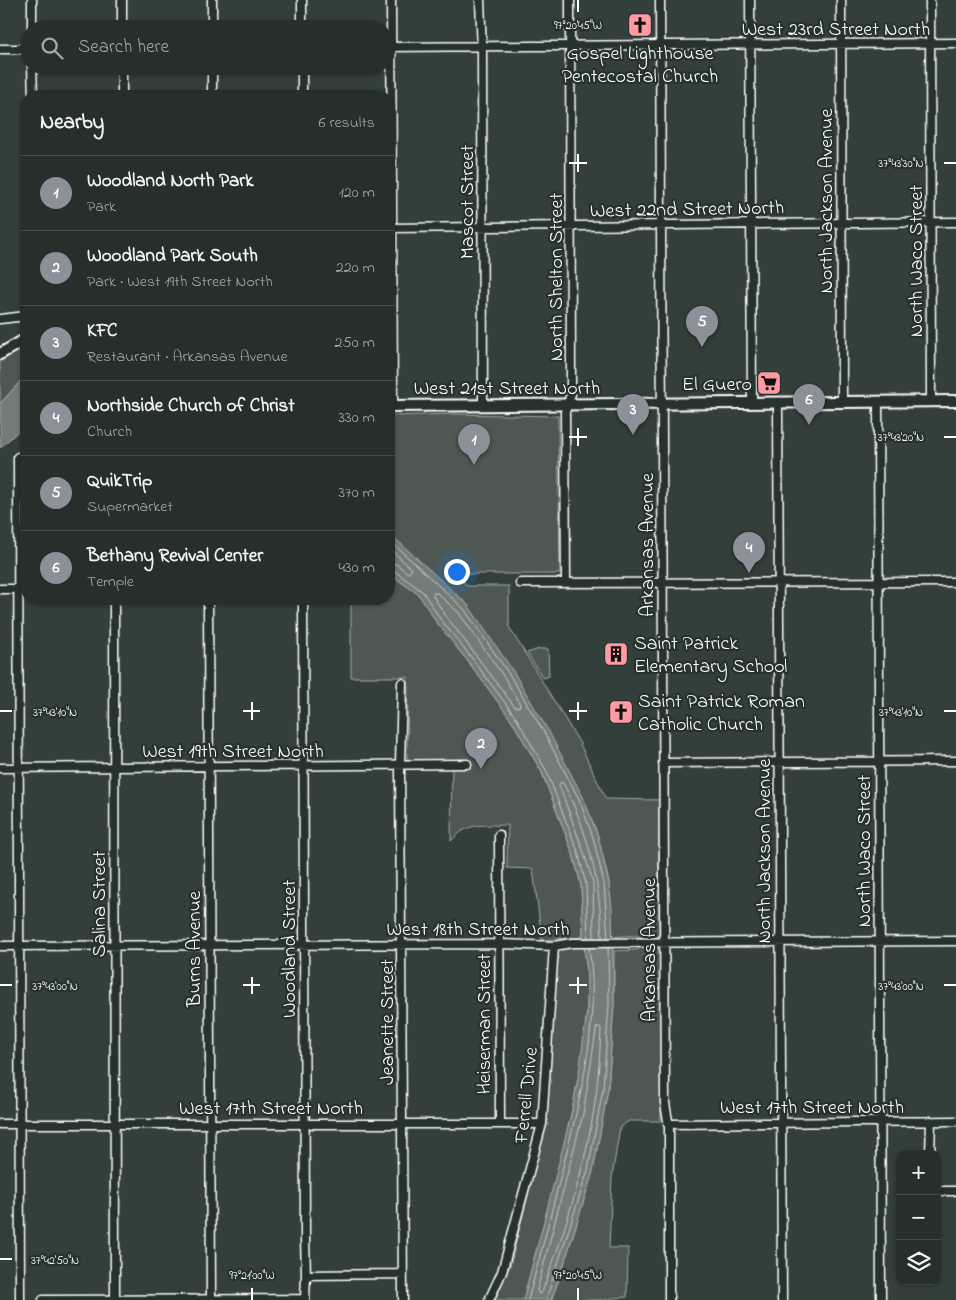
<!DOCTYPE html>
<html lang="en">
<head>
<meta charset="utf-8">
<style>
  body { margin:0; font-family:"Indie Flower",sans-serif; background:#2e3734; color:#f1f3f6 }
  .controls { position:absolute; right:15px; bottom:15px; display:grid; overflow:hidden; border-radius:10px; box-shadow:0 1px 4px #0004 }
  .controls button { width:45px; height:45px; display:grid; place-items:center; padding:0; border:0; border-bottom:1px solid #424a48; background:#262f2c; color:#f1f3f6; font:25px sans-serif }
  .you { position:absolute; left:456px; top:571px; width:18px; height:18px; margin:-12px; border:4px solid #fff; border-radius:50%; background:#1a73e8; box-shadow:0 0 0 8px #1a73e833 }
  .badge { display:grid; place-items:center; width:32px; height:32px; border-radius:50%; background:#8c9099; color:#fff; font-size:16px; font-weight:700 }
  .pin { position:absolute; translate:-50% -41px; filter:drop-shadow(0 1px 2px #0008) }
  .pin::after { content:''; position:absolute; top:26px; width:18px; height:15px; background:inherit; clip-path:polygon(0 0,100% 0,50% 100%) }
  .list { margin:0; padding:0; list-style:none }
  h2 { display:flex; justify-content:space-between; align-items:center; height:65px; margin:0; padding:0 20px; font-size:21px }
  h2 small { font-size:16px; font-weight:400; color:#a4a9a9 }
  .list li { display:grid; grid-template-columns:32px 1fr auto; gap:15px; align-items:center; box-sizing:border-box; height:75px; padding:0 20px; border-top:1px solid #424a48 }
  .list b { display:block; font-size:19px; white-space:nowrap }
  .list p { margin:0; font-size:16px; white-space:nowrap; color:#a4a9a9 }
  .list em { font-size:16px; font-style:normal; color:#a4a9a9 }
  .icon { flex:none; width:28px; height:28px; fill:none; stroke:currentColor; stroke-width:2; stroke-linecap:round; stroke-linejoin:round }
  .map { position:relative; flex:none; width:956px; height:1300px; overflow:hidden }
  .search { position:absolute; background:#262f2c; box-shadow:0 1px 4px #0004; left:20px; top:20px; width:375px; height:55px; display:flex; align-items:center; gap:12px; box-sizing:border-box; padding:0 18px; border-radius:28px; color:#a4a9a9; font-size:19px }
  .panel { position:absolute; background:#262f2c; box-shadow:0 1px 4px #0004; left:20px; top:90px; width:375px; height:515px; border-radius:20px }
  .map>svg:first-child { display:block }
  .green { fill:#4d5853; stroke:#a6aca9 }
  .water { fill:#737b78; stroke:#abb0ae }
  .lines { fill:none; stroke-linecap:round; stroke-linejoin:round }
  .shore { stroke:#c7cac9; stroke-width:1 }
  .minor-casing { stroke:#fff; stroke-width:11 }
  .major-casing { stroke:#fff; stroke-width:14 }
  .minor { stroke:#26332d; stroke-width:8 }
  .major { stroke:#26332d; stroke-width:10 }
  .ticks { fill:none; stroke:#fff; stroke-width:2 }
  .labels { text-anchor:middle; stroke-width:4.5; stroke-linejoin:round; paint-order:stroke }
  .street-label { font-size:20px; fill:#fff; stroke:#26332d }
  .poi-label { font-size:20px; fill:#fff; stroke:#26332d; text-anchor:start }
  .ticks-label { font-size:12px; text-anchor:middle; fill:#fff; stroke:#26332d; stroke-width:4.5; stroke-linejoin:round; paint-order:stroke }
</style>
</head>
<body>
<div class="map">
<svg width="956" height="1300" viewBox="0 0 956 1300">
  <rect width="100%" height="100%" fill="#333f3a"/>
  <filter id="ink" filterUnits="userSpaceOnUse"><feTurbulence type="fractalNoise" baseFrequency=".02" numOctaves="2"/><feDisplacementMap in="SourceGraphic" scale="10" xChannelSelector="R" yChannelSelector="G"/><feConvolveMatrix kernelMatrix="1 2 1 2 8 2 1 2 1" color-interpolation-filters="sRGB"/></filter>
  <g filter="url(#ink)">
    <path class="green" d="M15,351L26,356V375L0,404V361Z
      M455,414L558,416L560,574H458L467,586H509V627L579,742L606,799L659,800V934L658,937C650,940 646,937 638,936C630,935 621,936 613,937L609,883L598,836L583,797L468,605L389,533V416Z
      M389,573L419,595L437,623L470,664L512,721L542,773L573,854L581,885L583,937L542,940L533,869L507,868L508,825C483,826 469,821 451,841L452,761H407L408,677H351V599H389Z
      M539,649H548L549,676L543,678L527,653Z
      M584,947C595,1017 577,1089 561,1157C549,1205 536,1252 523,1300H495L510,1266L546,1124L558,948Z
      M642,947H656L660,950L661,1121H629L620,1127L612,1177L609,1248H628L627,1297L612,1298L609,1300H551L561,1274L593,1171L608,1089L614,1004V951L637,950Z"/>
    <path class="water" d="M26,375V424L0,448V404Z
      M389,533L468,605L513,671L549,732L583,797L598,836L609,883L612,909L614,1004L608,1089L593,1171L561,1274L551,1300H523L542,1229L572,1111L580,1066L587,1010V971L583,937L581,885L573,854L542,772L512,721L470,664L437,623L419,595L389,573Z"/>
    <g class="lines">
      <path class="shore" d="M389,540L464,609L509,674L545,734L579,799L593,837L604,884L608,938
        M389,548L411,568V571L408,573L396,564L389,563
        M389,569L393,570L423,592L441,620L474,661L517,719L546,770L578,852L586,884L588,938
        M434,593H437L459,613L504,677L520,704L519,707H515L446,616L433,596Z
        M594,938L593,882L583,850L559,785L561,782L563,783C589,832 600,883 602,938
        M597,1027H600L601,1029C600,1048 599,1068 597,1086C590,1153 566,1229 542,1292L539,1294L537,1290L583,1114Z
        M528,1300C541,1253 553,1206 565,1159C582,1091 600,1018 589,948
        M546,1300L588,1170L603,1089L609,1004L608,948"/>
      <defs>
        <path id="minor" d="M32,0V29
          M122,0V29
          M212,0V29
          M302,0V29
          M391,0L393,406
          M480,0L482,53L483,405
          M660,0L665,1103L669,1127V1300
          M750,0L752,403
          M841,0L842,402
          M930,0L931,401
          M386,47L956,43
          M0,49H29
          M32,66L33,96
          M122,66V96
          M212,66V96
          M302,66V96
          M389,228L956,222
          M0,319L26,316
          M878,402L881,1300
          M778,403L782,1300
          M18,457L20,1300
          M520,583L956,582
          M566,583L565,412L571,394V385L570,0
          M0,589H26
          M114,599L115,1300
          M208,599L211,1300
          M303,599L305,1239L306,1275L305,1300
          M402,683L400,765L403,1300
          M663,763L956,761
          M0,768L467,764
          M499,835L500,1123
          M0,946L499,944L554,946L572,943L956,941
          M0,1124H542
          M668,1124L956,1121
          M930,1154L931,1121
          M937,1191H956
          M306,1275L403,1274
          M43,1300L305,1299
          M489,1300L502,1272L542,1124L554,946"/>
        <path id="major" d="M0,354L26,339
          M389,406L956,401"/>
      </defs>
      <use href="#minor" class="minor-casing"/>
      <use href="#major" class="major-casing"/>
      <use href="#minor" class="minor"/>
      <use href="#major" class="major"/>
    </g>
  </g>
  <path class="ticks" d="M578,0V12M578,154V172M569,163H587M944,163H956M578,428V446M569,437H587M944,437H956M252,702V720M578,702V720M0,711H12M243,711H260M569,711H587M944,711H956M252,977V994M578,977V994M0,985H12M243,985H260M569,985H587M944,985H956M0,1259H12M252,1288V1300M578,1288V1300"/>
  <defs>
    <symbol id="church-square" viewBox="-11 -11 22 22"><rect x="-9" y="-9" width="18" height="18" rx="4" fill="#ff9aa2" stroke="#26332d"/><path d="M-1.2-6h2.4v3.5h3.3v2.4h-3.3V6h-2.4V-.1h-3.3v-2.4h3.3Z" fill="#111"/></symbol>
    <symbol id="supermarket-square" viewBox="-11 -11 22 22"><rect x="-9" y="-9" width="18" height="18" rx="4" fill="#ff9aa2" stroke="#26332d"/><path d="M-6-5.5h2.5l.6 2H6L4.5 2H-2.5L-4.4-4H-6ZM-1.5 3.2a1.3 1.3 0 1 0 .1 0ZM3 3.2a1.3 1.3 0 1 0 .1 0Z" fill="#111"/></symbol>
    <symbol id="building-square" viewBox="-11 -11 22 22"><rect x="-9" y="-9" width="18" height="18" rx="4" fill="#ff9aa2" stroke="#26332d"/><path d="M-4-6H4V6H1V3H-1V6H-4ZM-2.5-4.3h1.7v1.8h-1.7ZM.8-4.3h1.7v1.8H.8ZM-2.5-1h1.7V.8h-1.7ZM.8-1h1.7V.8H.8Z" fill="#111"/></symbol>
  </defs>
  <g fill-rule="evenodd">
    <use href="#church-square" x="626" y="11" width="28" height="28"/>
    <use href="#supermarket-square" x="755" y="369" width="28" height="28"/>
    <use href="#building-square" x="602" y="640" width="28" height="28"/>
    <use href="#church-square" x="607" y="698" width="28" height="28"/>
  </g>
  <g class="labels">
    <g class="street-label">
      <text x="836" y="35">West 23rd Street North</text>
      <text transform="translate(825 201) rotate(-90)" y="7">North Jackson Avenue</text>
      <text transform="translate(466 202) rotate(-90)" y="7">Mascot Street</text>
      <text transform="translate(687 208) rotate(-1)" y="7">West 22nd Street North</text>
      <text transform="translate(915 261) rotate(-90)" y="7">North Waco Street</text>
      <text transform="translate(555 277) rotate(-90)" y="7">North Shelton Street</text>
      <text x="507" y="394">West 21st Street North</text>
      <text transform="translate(646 545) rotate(-90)" y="7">Arkansas Avenue</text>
      <text x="233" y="757">West 19th Street North</text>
      <text transform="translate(763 851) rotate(-90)" y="7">North Jackson Avenue</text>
      <text transform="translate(863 851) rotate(-90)" y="7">North Waco Street</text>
      <text transform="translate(98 904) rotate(-90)" y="7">Salina Street</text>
      <text x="478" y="935">West 18th Street North</text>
      <text transform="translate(193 949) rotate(-90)" y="7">Burns Avenue</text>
      <text transform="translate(288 949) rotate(-90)" y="7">Woodland Street</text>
      <text transform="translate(648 950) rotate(-90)" y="7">Arkansas Avenue</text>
      <text transform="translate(386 1022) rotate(-90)" y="7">Jeanette Street</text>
      <text transform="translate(483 1024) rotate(-90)" y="7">Heiserman Street</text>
      <text transform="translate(525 1095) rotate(-84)" y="7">Ferrell Drive</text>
      <text x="812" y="1113">West 17th Street North</text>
      <text x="271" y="1114">West 17th Street North</text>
    </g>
    <g class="poi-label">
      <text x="640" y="59" text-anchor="middle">Gospel Lighthouse<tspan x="640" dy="23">Pentecostal Church</tspan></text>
      <text x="752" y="390" text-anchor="end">El Guero</text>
      <text x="634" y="649">Saint Patrick<tspan x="634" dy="23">Elementary School</tspan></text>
      <text x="638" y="707">Saint Patrick Roman<tspan x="638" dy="23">Catholic Church</tspan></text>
    </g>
  </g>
  <g class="ticks-label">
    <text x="578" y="29">97°20'45"W</text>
    <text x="901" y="167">37°43'30"N</text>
    <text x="901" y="441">37°43'20"N</text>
    <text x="55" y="716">37°43'10"N</text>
    <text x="901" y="716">37°43'10"N</text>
    <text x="55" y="990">37°43'00"N</text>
    <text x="901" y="990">37°43'00"N</text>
    <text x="55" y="1264">37°42'50"N</text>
    <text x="252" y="1279">97°21'00"W</text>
    <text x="578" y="1279">97°20'45"W</text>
  </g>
</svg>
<div class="controls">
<button>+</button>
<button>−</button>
<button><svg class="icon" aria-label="layers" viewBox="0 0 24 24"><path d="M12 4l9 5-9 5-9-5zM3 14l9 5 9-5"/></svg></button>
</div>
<div class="you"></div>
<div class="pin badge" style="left:474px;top:465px">1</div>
<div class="pin badge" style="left:481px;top:769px">2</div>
<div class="pin badge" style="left:633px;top:435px">3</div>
<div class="pin badge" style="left:749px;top:573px">4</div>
<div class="pin badge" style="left:702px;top:347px">5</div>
<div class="pin badge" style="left:809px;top:425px">6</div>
<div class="search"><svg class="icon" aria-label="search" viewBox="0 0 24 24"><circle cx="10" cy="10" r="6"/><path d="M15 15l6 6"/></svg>Search here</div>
<section class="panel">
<h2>Nearby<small>6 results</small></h2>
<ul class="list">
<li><span class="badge">1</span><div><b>Woodland North Park</b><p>Park</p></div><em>120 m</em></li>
<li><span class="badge">2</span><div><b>Woodland Park South</b><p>Park · West 19th Street North</p></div><em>220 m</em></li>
<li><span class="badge">3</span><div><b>KFC</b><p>Restaurant · Arkansas Avenue</p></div><em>250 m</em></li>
<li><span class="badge">4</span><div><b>Northside Church of Christ</b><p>Church</p></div><em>330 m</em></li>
<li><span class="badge">5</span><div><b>QuikTrip</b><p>Supermarket</p></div><em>370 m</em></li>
<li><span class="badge">6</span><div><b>Bethany Revival Center</b><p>Temple</p></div><em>430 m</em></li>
</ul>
</section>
</div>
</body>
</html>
